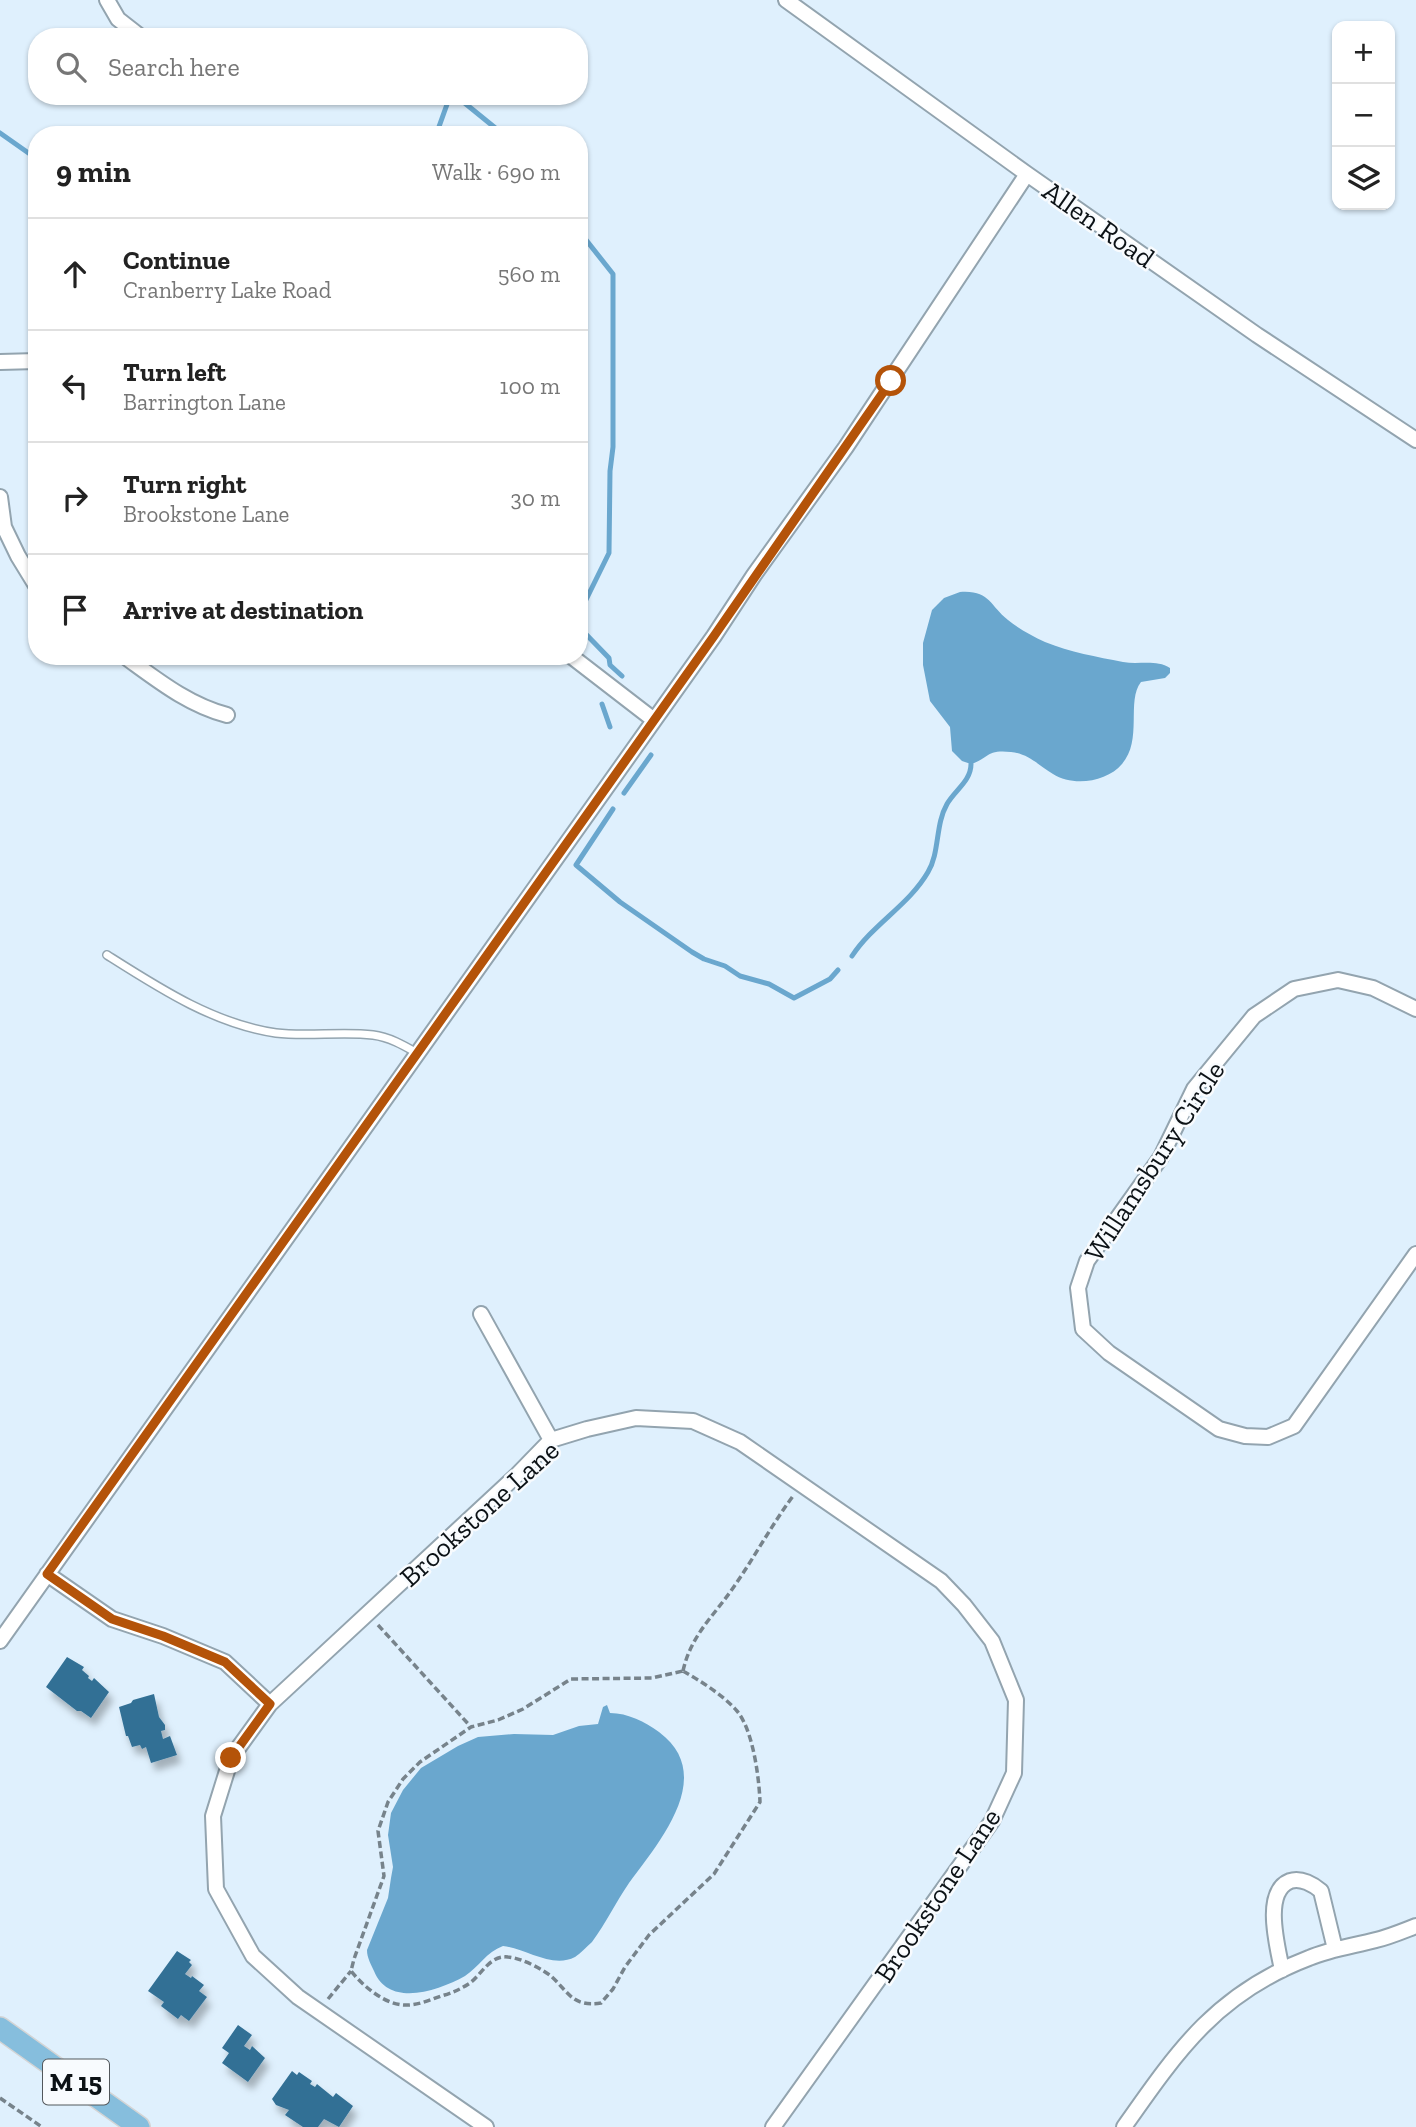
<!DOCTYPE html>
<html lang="en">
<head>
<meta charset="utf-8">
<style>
  body { margin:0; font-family:"Zilla Slab",serif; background:#f2f2f2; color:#222 }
  .controls { position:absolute; right:21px; top:21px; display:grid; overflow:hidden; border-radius:14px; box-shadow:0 2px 5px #0004 }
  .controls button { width:63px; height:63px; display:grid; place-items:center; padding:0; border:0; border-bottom:2px solid #e0e0e0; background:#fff; color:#222; font:35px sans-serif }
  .stop { position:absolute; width:21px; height:21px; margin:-16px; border:5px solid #b45309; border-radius:50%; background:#fff }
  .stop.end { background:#b45309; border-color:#fff; box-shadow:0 2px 7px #0008 }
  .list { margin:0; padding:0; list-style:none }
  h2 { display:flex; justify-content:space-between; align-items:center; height:91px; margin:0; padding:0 28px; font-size:30px }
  h2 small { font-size:23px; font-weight:400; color:#767676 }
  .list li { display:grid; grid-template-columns:46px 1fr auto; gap:21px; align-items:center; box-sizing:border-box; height:112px; padding:0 28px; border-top:2px solid #e0e0e0 }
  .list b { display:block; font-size:26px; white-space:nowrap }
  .list p { margin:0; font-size:23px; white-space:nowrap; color:#767676 }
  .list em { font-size:23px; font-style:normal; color:#767676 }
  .icon { flex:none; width:38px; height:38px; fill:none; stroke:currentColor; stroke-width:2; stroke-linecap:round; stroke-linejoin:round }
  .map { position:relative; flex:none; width:1416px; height:2127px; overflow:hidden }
  .search { position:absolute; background:#fff; box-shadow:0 2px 5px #0004; left:28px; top:28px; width:560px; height:77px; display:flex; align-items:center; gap:18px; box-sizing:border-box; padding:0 24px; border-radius:28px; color:#767676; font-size:26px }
  .panel { position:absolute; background:#fff; box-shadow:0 2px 5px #0004; left:28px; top:126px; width:560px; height:539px; border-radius:28px }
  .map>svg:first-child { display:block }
  .water { fill:#6aa7ce }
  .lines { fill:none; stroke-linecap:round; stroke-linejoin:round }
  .stream { stroke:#6aa7ce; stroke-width:5 }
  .building { fill:#327095; filter:url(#shadow) }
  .lane-casing { stroke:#93a4af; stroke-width:10 }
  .street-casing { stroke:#93a4af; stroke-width:18 }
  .primary-casing { stroke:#d3d4d5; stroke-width:24 }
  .path { stroke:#77838b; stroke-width:3.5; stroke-dasharray:7 3.5; stroke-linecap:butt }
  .lane { stroke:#fff; stroke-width:7 }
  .street { stroke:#fff; stroke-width:14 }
  .primary { stroke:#86bedd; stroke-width:21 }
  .route { stroke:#b45309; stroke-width:9 }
  .labels { text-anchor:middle; stroke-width:5; stroke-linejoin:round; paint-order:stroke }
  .shield { fill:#f8fbfe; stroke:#53585c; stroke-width:2 }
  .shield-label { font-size:26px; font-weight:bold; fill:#0c1216 }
  .street-label { font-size:28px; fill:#0c1216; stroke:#f8fbfe }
</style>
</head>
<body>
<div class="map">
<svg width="1416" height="2127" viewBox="0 0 1416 2127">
  <defs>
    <filter id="shadow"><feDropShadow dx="4.5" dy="8" stdDeviation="3.5" flood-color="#0004"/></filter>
  </defs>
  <rect width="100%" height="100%" fill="#dff0fd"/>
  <path class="water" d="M960,592C990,590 989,605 1008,620C1019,629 1032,636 1045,642C1070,652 1097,657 1123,662C1139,665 1156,659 1170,668V673L1165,678L1141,682C1126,701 1143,740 1122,764C1107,782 1073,787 1053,774C1038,765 1029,754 1011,752C986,749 988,759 971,764L962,761L952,751L950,727L930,701L923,665V643L932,610L944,598Z
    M607,1705L610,1713C628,1713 645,1722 659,1732C717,1775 660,1841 629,1883C616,1902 606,1923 592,1942C586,1947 581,1953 575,1957C552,1969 525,1948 503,1946C486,1952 479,1967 465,1976C438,1991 389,2008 374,1971C371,1964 367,1958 367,1950L388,1898L391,1878L393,1867L388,1835L391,1813L403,1790L421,1768L458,1746L478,1737L514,1734L553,1735L579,1726L598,1724L603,1707Z"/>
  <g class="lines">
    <path class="stream" d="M456,96L504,135
      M0,133L37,159
      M436,135L450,96
      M579,231L613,274V447L610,471L609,553L579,614
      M579,627L609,658L610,665L622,676
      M602,704L610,727
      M624,793L651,755
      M613,809L576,865L620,902L692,952L704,959L725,966L740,976L769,984L794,998L830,979L838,970
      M852,956C873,924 909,905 928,872C940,852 935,825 947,804C955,790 971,781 971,764"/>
  </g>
  <path class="building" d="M67,1657L84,1667L82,1670L89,1676L88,1678L92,1681L94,1678L109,1692L91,1718L81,1711H77L46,1687Z
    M154,1694L159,1717L165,1725V1730L161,1731L163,1739L170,1736L177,1755L151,1763L146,1747L142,1749L140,1745L132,1747L128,1736H126L119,1707L131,1703L133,1700Z
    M177,1951L191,1960L189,1962L192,1965L185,1974L191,1978L192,1976L204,1985L199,1991L207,1997L189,2021L181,2015L178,2019L161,2006L164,2002L148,1991Z
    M238,2025L252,2035L244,2046L250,2050L252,2046L265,2058L248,2082L222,2063L229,2053L222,2048Z
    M292,2071L297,2075L299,2072L312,2081L310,2084L315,2087L317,2084L333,2097L336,2093L353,2106L339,2127L324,2119L318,2127H303L285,2115L289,2110L276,2105L272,2099Z"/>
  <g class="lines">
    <defs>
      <path id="lane" d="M107,955C159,988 214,1024 276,1033C308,1037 341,1031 373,1035C389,1037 403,1045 417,1053"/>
      <path id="street" d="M107,0L118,19L141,37
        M786,0L1027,174L1257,335L1416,440
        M0,362L37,361
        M0,497L4,527L18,556L37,587
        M124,656C156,679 188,705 227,715
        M571,656L654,720
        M1416,1009L1373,988L1338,980L1294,989L1254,1016L1194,1089L1161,1157L1087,1261L1078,1288L1083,1329L1109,1353L1219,1429L1245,1436L1268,1437L1294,1426L1416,1254
        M481,1314L551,1440
        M47,1574L112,1619L163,1636L225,1662L270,1704
        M0,1641L714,636L754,575L846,447L1027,174
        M1282,1970C1278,1948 1262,1892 1290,1881C1301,1877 1314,1885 1321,1891L1335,1949
        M486,2127L298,1997L253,1956L216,1889L213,1816L231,1758L270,1704L517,1475L551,1440L587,1429L636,1418L693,1421L740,1442L941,1581L964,1605L992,1641L1016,1700L1014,1773L992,1821L773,2127
        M1124,2127C1178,2050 1217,1993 1309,1958C1330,1949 1353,1946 1376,1940C1389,1937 1403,1931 1416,1926"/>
      <path id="primary" d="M0,2028L139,2127"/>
    </defs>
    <use href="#lane" class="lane-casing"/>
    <use href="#street" class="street-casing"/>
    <use href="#primary" class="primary-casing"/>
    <path class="path" d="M378,1625L471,1727
      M683,1671C702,1682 723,1695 737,1711C753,1730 759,1777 760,1802L714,1874L649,1935L625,1967L613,1989L601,2003C573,2007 570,1994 552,1977C543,1969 521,1958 508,1957C490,1955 482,1974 470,1983C461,1989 452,1993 441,1996C430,2000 416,2006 404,2005C384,2004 363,1986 351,1971L354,1959L384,1876L378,1831L388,1802L403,1779L420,1762L471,1727L498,1720L523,1709L571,1679L652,1678Z
      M683,1671C691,1635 713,1617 733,1588C754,1558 771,1526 793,1496
      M328,1999L351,1971
      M0,2098L42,2127"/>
    <use href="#lane" class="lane"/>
    <use href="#street" class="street"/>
    <use href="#primary" class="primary"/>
  </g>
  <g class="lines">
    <path class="route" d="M231,1758L270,1704L225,1662L163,1636L112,1619L47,1574L714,636L891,381"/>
  </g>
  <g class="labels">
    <rect class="shield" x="43" y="2059.5" width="66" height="45" rx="5"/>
    <g class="shield-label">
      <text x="76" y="2091">M 15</text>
    </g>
    <g class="street-label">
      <text transform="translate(1099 224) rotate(35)" y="10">Allen Road</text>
      <text transform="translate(1154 1161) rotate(-57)" y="10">Willamsbury Circle</text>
      <text transform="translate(479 1513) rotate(-42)" y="10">Brookstone Lane</text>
      <text transform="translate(937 1895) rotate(-56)" y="10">Brookstone Lane</text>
    </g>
  </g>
</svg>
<div class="controls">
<button>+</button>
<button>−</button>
<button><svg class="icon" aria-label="layers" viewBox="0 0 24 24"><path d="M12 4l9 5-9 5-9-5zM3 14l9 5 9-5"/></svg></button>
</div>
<div class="stop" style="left:891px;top:381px"></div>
<div class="stop end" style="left:231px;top:1758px"></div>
<div class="search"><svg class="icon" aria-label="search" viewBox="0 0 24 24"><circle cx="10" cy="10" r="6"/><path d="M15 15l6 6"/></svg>Search here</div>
<section class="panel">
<h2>9 min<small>Walk · 690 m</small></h2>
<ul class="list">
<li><svg class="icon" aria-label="ahead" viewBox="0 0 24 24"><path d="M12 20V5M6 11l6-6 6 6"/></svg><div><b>Continue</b><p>Cranberry Lake Road</p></div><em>560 m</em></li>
<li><svg class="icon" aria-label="left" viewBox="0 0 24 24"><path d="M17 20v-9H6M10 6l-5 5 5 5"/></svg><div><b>Turn left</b><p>Barrington Lane</p></div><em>100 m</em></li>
<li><svg class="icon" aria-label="right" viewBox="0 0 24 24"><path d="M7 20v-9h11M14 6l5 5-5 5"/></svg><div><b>Turn right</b><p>Brookstone Lane</p></div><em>30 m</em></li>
<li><svg class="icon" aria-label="arrive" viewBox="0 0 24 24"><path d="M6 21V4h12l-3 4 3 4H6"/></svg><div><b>Arrive at destination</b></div></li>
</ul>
</section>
</div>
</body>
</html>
